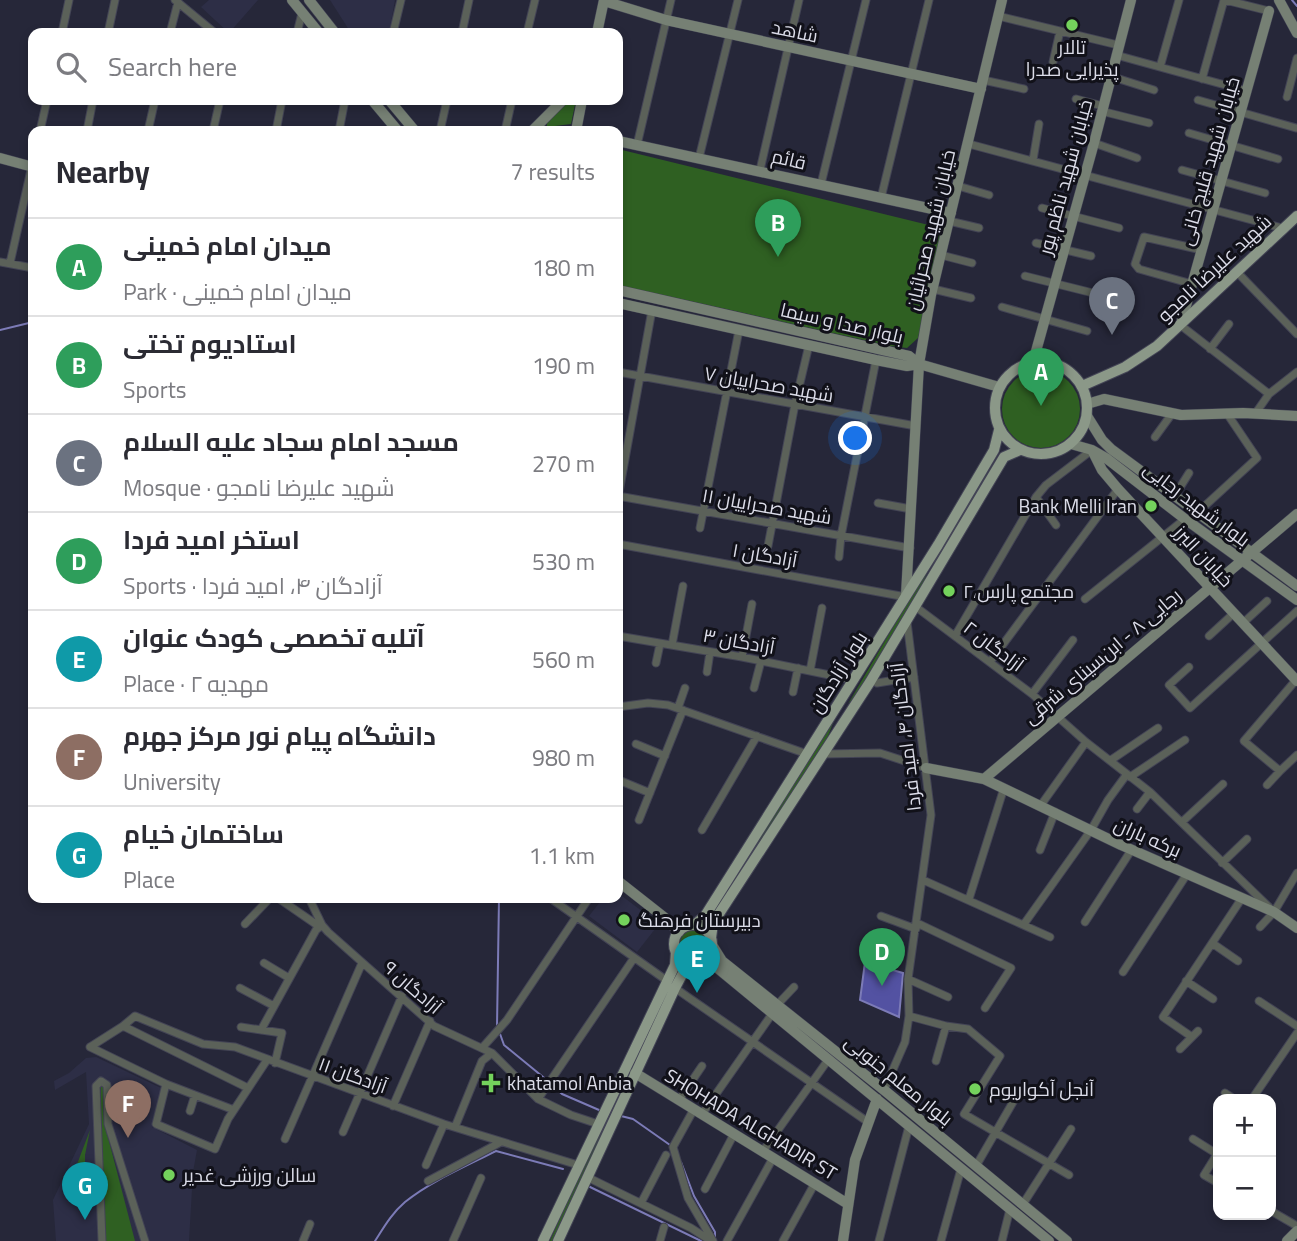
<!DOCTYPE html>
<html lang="en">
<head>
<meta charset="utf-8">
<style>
  body { margin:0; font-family:Georgia,Cairo,serif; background:#f2f2f3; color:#2b2b33 }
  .controls { position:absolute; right:21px; bottom:21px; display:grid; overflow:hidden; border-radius:14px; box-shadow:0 4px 10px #0003 }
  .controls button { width:63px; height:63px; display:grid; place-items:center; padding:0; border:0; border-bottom:2px solid #e1e1e2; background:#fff; color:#2b2b33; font:35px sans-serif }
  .you { position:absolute; left:856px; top:439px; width:24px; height:24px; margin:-18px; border:5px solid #fff; border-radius:50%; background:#1a73e8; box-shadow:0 0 0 10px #1a73e833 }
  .badge { display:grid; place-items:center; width:46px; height:46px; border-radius:50%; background:#4c7645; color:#fff; font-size:23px; font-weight:700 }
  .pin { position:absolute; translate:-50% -58px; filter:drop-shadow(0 2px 4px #0008) }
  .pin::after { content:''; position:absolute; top:37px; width:24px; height:21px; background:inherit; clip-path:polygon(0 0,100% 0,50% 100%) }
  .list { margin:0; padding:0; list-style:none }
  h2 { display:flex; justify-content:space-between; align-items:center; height:91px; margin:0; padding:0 28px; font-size:30px }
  h2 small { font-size:23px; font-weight:400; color:#7c7c81 }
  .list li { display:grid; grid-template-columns:46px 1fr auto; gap:21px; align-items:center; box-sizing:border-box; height:98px; padding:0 28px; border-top:2px solid #e1e1e2 }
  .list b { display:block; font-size:26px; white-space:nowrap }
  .list p { margin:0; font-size:23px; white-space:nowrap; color:#7c7c81 }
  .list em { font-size:23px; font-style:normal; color:#7c7c81 }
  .icon { flex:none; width:38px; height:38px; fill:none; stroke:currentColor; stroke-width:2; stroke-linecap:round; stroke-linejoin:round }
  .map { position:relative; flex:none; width:1297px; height:1241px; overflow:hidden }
  .search { position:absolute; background:#fff; box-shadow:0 4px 10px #0003; left:28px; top:28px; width:595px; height:77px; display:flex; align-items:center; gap:18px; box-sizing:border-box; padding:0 24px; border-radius:14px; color:#7c7c81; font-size:26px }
  .panel { position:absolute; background:#fff; box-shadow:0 4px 10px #0003; left:28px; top:126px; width:595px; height:777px; border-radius:14px }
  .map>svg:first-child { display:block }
  .built { fill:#2d2e46 }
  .green { fill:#2f6022 }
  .water { fill:#5352a2; stroke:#7c7bb7; stroke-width:2 }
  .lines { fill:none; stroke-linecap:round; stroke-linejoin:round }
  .stream { stroke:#7c7bb7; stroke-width:2 }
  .street-casing { stroke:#434455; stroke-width:9 }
  .secondary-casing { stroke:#434455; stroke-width:11 }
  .primary-casing { stroke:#434455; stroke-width:12 }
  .street { stroke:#5b6159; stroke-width:7 }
  .secondary { stroke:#768074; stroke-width:10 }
  .primary { stroke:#8b9888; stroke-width:10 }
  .poi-dot { fill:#74d25c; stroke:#111119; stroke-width:2.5 }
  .labels { text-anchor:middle; stroke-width:6; stroke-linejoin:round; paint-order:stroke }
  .street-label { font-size:19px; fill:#dbdce8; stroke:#111119 }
  .poi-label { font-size:19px; fill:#dbdce8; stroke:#111119; text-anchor:start }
</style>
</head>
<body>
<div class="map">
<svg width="1297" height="1241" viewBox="0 0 1297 1241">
  <rect width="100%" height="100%" fill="#262739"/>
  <path class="built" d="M209,0H258L229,33L201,7Z
    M330,0H395L389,33H351Z
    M618,893L659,924L637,952L589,916L603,898H618Z
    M96,1057L161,1088L152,1127L197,1150L193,1172L189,1241H56L53,1200L89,1124L86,1072L55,1090L54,1081L69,1073L86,1058Z"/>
  <path class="green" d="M568,100H576L571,124L547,127V122Z
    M618,149L945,229L918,338L907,348L891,346L618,285Z
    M1002 409a39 39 0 1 1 78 0a39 39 0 1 1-78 0Z
    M933,559L922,585L860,690L848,704Z
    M835,718L826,741L714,917L708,913Z
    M680 944a14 14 0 1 1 28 0a14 14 0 1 1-28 0Z
    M677,968L681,970L555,1241H550L580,1172Z
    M101,1085L103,1087L104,1122L135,1241H106L100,1126Z
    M90,1130L85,1155V1194L65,1196Z"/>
  <path class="water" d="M865,962L903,973L899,1017L860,1000Z"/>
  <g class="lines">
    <path class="stream" d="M1292,0L1297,6
      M0,330L33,322
      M497,1026L499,898
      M499,1031L504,1045L548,1081
      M552,1085L562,1094L599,1110
      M621,1116L633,1119L670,1145
      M681,1162L694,1196L715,1232V1239
      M588,1186L701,1241
      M375,1241C384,1227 392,1213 405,1202C431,1181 466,1166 496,1151L563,1169"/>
    <defs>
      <path id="street" d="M175,0L215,33
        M1225,0L1269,11
        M998,16L1118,45
        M62,33L69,0
        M108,33L115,0
        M170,33L178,2
        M297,33L302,13
        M393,33L401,0
        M462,33L469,0
        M527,33L535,0
        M1116,55L1247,91
        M1053,62L1060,31
        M1160,67L1179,0
        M1110,76L1154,90
        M1202,79L1224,0
        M983,80L1024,89
        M1287,97L1297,58
        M1076,99L1103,106
        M1198,100L1296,128
        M1101,111L1149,123
        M40,131L47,100
        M87,131L93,100
        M148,131L155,100
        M213,131L220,100
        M276,131L282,100
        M339,131L345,100
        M440,131L447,100
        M505,131L512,100
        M1189,133L1278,159
        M1094,143L1137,158
        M969,144L1282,228
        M637,145L671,0
        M699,158L738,0
        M1033,160L1039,124
        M760,170L799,0
        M1182,170L1265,193
        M821,184L866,0
        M958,186L989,195
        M881,198L929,0
        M1042,208L1119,228
        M949,221L979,228
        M1036,243L1091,256
        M941,255L972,263
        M0,262L33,268
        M10,263L33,161
        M1236,271L1297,334
        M1025,276L1101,295
        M1192,284L1139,269L1135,264L1144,237L1202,250
        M933,289L971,298
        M1002,307L1087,331
        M1179,324L1269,394
        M1210,349L1229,324
        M618,372L916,426
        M1255,414L1269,394L1297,372
        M1155,437L1171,415
        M618,496L910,548
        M1036,497L1056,525
        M1174,497L1189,473
        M618,498L652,310
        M878,503L911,509
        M1197,513L1257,458L1228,415
        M700,528L739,330
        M618,544L906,597
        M768,546L795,404L809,345
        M839,557L841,536L876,360
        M1085,599L1185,519
        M916,607L1032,694L1086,742L1150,792L1269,907
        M1243,623L1267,601
        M618,636L742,657L854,680
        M955,636L1036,497L1046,485L1092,450
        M1209,636L1234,613
        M672,645L683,586
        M742,657L752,604
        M990,662L1118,489
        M656,663L660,644
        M1189,667L1169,685L1190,708L1297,611
        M810,671L822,608
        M707,672L710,652
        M1296,680L1244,741L1280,771L1297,755
        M877,683L914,677
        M754,688L761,661
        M793,692L798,668
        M1032,694L1073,640
        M618,707L648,703L668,705L807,754
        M678,708L685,688
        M636,744L665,756
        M823,754L880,753L926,768
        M1111,760L1158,728
        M1130,777L1185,740
        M621,781L650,793
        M1267,785L1280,771
        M1041,805L1086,742
        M1137,809L1150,792
        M639,820L683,710
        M1182,822L1223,784
        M702,830L757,736
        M1040,850L1055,812
        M1222,863L1247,839
        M923,880L1050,937
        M278,898L320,927
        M309,898L322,925L328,932L434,1026L492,1053L538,1099L571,1115L598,1124
        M550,898L666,980
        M969,899L1004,788
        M881,916L916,929
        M1085,922L1132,849
        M917,923L1011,968L985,1008
        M245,924L270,898
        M1024,924L1091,830L1108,800L1127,774
        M1260,927L1274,912L1297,873
        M1212,943L1238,961
        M264,963L289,978
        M1123,972L1187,874
        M908,979L948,997
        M1186,981L1213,999
        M240,988L274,1006
        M675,988L868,1122
        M1259,1001L1297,1026
        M777,1005L794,987
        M909,1016L946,1026L968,1029L1000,1056L964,1114L1069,1175
        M123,1026L135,1016L203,1044L235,1047L444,1124L578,1165
        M241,1027L282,1033L275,1063
        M261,1030L316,930L322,925
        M1192,1037L1163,1017L1242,898
        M90,1047L166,1084L156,1124L215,1149L228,1119L267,1060
        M90,1047L123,1026L248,1088
        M482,1048L507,1020L589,898
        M1180,1049L1198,1031
        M936,1061L946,1026
        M166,1084L234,1110
        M884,1090L905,1042L909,1016L908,979L931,815L907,622
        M1225,1093L1234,1099
        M538,1099L634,958
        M1252,1099L1297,1033
        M679,1100L702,1066
        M393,1106L430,1021
        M694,1109L673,1147L688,1198L713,1241
        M190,1111L195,1095
        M702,1114L772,1014
        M455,1127L482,1061L492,1053
        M343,1132L402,996
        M285,1139L362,963
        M1193,1139L1217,1154L1204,1175L1218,1183
        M763,1151L828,1060
        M426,1165L444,1124
        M976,1166L1020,1090
        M587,1177L691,1228L711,1241
        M428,1181L501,1142
        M705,1189L734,1134
        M641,1203L666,1155
        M1023,1204L1071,1129
        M1271,1211L1297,1226
        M102,1241L96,1086L101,1081L107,1085L108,1124L145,1241
        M303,1241L310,1224
        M453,1241L481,1178
        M660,1241L664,1227
        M727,1241L773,1158
        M783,1241L815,1183
        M879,1241L909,1126
        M941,1241L961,1169
        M1002,1241L1010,1209"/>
      <path id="secondary" d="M292,0L319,33
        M309,0L335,33
        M1279,0L1297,33
        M604,1L666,20L981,89
        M597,33L604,0
        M372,100L398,131
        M389,100L415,131
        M532,131L563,100
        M576,131L582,100
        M618,141L951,213
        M0,158L33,167
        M618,290L909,356L919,364L999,387
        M618,303L876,360L907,366L919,364
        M1182,320L1269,11
        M1033,362L1094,143L1131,0
        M1087,404L1104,399L1181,415L1243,413L1297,416
        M1087,416L1102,440L1111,449L1297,586
        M1071,444L1092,450L1106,458L1185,519L1297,600
        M1092,450L1102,470L1118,489L1297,681
        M906,595L919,364L931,295L1002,0
        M926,768L984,779L1121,845L1274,912L1297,928
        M984,779L1297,514
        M618,881L665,918L679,932
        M712,945L722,961L884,1090L1067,1241
        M702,961L716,967L1049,1241
        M635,1073L848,1204
        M843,1241L855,1160L877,1099
        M1287,1241L1297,1231"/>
      <path id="primary" d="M995 408a46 46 0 1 1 92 0a46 46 0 1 1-92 0Z
        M1082,386L1125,367L1157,346L1297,216
        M694,925L705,916L938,545L994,450L999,430
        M674 944a19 19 0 1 1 38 0a19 19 0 1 1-38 0Z
        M711,938L713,923L870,682L1004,457L1020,450
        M543,1241L675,965L676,951
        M558,1241L675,988L683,973L693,963"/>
    </defs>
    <use href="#street" class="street-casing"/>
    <use href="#secondary" class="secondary-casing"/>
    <use href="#primary" class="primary-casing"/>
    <use href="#street" class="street"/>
    <use href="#secondary" class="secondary"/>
    <use href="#primary" class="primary"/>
  </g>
  <g class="poi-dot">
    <circle cx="1072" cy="25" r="7"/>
    <circle cx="1151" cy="506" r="7"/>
    <circle cx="949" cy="591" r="7"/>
    <circle cx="624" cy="920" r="7"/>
    <path d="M487.5 1072.5h7v7h7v7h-7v7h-7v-7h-7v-7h7z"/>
    <circle cx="975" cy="1089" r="7"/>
    <circle cx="169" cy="1175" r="7"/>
  </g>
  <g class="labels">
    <g class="street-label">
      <text transform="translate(795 31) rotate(12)" y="7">شاهد</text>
      <text transform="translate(789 159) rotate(13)" y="7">قائم</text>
      <text transform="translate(1209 161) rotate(-74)" y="7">خیابان شهید قلیچ خانی</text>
      <text transform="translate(1065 177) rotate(-75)" y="7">خیابان شهید ناظم پور</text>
      <text transform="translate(930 230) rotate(-77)" y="7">خیابان شهید صحرائیان</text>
      <text transform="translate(1214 268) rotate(-43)" y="7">شهید علیرضا نامجو</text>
      <text transform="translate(842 323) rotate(13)" y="7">بلوار صدا و سیما</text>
      <text transform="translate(769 384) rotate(10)" y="7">شهید صحراییان ۷</text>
      <text transform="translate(1197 504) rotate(37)" y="7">بلوار شهید رجایی</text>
      <text transform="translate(767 506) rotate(10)" y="7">شهید صحراییان ۱۱</text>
      <text transform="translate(765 555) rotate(10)" y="7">آزادگان ۱</text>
      <text transform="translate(1204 556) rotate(47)" y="7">خیابان البرز</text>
      <text transform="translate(739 641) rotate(10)" y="7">آزادگان ۳</text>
      <text transform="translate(994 646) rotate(37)" y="7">آزادگان ۲</text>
      <text transform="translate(1102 656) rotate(-40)" y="7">رجایی ۸ - ابن‌سینای شرقی</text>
      <text transform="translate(838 672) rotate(-58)" y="7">بلوار آزادگان</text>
      <text transform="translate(905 737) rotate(-97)" y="7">آزادگان ۴، امید فردا</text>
      <text transform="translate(1148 837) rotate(24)" y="7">برکه باران</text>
      <text transform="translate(413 987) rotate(41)" y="7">آزادگان ۹</text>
      <text transform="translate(353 1075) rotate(20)" y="7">آزادگان ۱۱</text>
      <text transform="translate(899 1080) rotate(39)" y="7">بلوار معلم جنوبی</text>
      <text transform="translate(751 1124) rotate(31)" y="7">SHOHADA ALGHADIR ST</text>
    </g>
    <g class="poi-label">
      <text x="1072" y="54" text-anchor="middle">تالار<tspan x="1072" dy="22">پذیرایی صدرا</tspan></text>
      <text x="1137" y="513" text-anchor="end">Bank Melli Iran</text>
      <text x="963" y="598">۲،مجتمع پارس</text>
      <text x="638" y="927">دبیرستان فرهنگ</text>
      <text x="507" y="1090">khatamol Anbia</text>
      <text x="989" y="1096">آنجل آکواریوم</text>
      <text x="183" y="1182">سالن ورزشی غدیر</text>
    </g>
  </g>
</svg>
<div class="controls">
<button>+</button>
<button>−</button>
</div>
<div class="you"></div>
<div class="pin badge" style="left:1041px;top:406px;background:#2e9e5b">A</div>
<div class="pin badge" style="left:778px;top:257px;background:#2e9e5b">B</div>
<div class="pin badge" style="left:1112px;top:335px;background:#6b7280">C</div>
<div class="pin badge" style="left:882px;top:986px;background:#2e9e5b">D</div>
<div class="pin badge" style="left:697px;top:993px;background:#0f9aa8">E</div>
<div class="pin badge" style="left:128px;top:1138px;background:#8d6e63">F</div>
<div class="pin badge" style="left:85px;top:1220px;background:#0f9aa8">G</div>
<div class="search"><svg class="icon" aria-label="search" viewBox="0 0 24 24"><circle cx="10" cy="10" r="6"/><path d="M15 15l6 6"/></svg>Search here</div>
<section class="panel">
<h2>Nearby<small>7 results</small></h2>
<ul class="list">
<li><span class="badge" style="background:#2e9e5b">A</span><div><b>میدان امام خمینی</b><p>Park · میدان امام خمینی</p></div><em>180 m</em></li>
<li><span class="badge" style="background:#2e9e5b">B</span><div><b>استادیوم تختی</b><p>Sports</p></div><em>190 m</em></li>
<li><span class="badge" style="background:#6b7280">C</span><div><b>مسجد امام سجاد علیه السلام</b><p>Mosque · شهید علیرضا نامجو</p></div><em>270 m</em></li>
<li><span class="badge" style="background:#2e9e5b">D</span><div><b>استخر امید فردا</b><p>Sports · آزادگان ۴، امید فردا</p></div><em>530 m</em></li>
<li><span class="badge" style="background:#0f9aa8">E</span><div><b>آتلیه تخصصی کودک عنوان</b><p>Place · مهدیه ۲</p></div><em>560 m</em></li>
<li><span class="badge" style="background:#8d6e63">F</span><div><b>دانشگاه پیام نور مرکز جهرم</b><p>University</p></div><em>980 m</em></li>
<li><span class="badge" style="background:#0f9aa8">G</span><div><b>ساختمان خیام</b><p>Place</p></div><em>1.1 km</em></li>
</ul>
</section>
</div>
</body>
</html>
